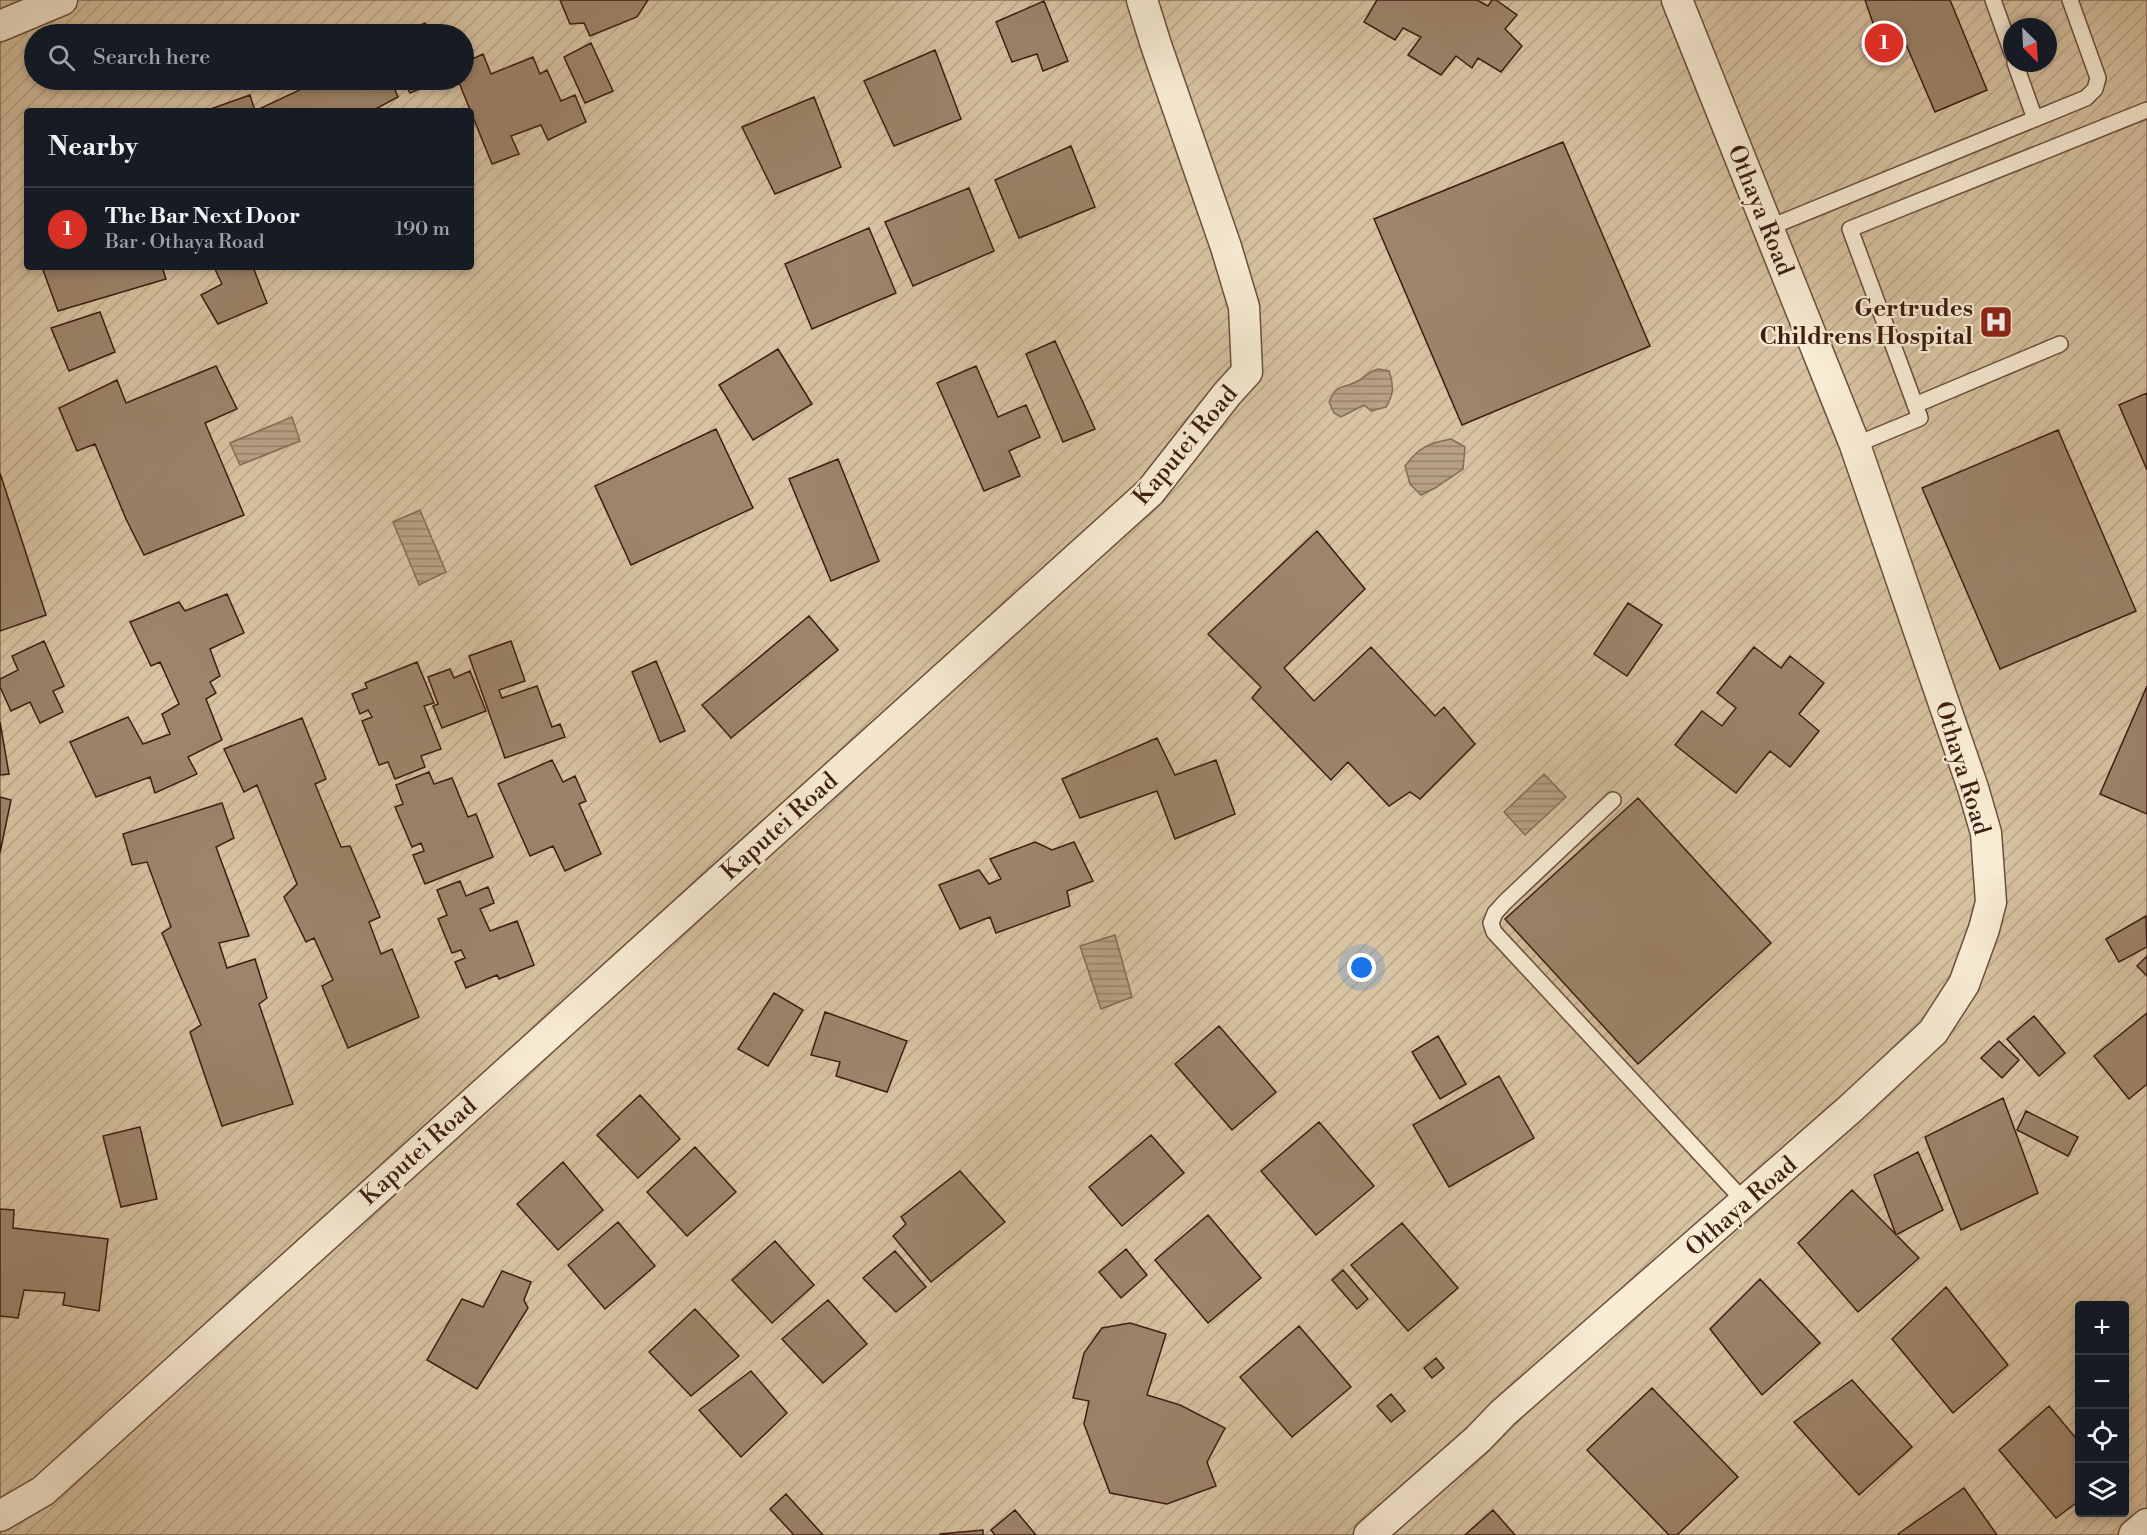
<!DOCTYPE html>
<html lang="en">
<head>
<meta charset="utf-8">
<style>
  body { margin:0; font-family:"Libre Bodoni",serif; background:#20242c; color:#f1f3f6 }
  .controls { position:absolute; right:18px; bottom:18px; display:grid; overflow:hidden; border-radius:6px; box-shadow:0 3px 9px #0003 }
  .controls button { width:54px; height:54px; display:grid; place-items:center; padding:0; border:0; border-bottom:2px solid #363941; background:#171b24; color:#f1f3f6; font:30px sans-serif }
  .compass { position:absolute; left:2003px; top:18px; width:54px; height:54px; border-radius:50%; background:#171b24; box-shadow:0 3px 9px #0003; rotate:156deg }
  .you { position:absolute; left:1362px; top:968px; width:21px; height:21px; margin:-15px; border:4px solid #fff; border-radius:50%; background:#1a73e8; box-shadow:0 0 0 9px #1a73e833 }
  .badge { display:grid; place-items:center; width:39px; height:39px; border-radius:50%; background:#d93025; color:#fff; font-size:20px; font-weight:700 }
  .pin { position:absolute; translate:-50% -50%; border:3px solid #fff; box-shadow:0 2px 6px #0006 }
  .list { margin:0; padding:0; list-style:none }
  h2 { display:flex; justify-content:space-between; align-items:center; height:78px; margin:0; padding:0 24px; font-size:26px }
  h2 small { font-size:20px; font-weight:400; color:#9ea1a6 }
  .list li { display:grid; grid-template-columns:39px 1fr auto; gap:18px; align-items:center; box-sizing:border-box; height:84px; padding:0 24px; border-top:2px solid #363941 }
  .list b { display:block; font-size:22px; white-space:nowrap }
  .list p { margin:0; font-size:20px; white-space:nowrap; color:#9ea1a6 }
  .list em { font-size:20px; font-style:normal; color:#9ea1a6 }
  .icon { flex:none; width:33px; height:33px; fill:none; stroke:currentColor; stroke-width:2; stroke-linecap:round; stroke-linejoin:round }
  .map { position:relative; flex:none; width:2147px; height:1535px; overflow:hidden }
  .search { position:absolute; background:#171b24; box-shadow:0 3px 9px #0003; left:24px; top:24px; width:450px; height:66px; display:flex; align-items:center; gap:15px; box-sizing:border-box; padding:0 21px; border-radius:33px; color:#9ea1a6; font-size:22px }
  .panel { position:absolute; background:#171b24; box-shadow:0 3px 9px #0003; left:24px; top:108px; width:450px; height:162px; border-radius:6px }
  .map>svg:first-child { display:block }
  .garden { fill:url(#garden-furrows); stroke:#8a7059; stroke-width:1.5; fill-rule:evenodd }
  .water { fill:url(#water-rules); stroke:#866c55; stroke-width:1.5 }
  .building { fill:#9d846b; stroke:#3d1d11; stroke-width:1.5 }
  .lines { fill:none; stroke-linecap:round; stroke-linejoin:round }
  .lane-casing { stroke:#6b4f3c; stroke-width:18 }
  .street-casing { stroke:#6b4f3c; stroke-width:33 }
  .lane { stroke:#f9edd5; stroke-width:15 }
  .street { stroke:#f9edd5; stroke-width:30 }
  .labels { text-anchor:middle; stroke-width:4.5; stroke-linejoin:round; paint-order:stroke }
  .street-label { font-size:24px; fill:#3d1d11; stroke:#f9edd5 }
  .poi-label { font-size:24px; font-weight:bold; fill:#3d1d11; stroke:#f9edd5; text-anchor:end }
</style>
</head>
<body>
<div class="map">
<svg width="2147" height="1535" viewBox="0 0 2147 1535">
  <defs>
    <pattern id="garden-furrows" width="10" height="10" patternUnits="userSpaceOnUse" patternTransform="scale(1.5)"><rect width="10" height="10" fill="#d7c2a1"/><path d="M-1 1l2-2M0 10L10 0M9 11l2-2" fill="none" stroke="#b9a68a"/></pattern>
    <pattern id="water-rules" width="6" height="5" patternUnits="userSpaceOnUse" patternTransform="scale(1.5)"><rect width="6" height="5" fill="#b7a083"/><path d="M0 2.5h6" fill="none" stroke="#96826a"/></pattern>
  </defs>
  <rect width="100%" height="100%" fill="#f6e4be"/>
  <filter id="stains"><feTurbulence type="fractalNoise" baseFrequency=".00333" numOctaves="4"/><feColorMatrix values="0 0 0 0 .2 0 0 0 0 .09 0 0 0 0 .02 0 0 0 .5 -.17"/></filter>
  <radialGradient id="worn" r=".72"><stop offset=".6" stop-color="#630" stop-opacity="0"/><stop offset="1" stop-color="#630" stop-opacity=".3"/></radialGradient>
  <path class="garden" d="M0,0H2147V1535H0ZM2012,27H2048V63H2012ZM34,34H464V80H34ZM27,111H471V267H27ZM2080,1306H2124V1512H2080Z"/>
  <path class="water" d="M1378,369L1389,371C1394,386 1394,394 1386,407L1371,411L1364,405L1341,417L1334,413L1329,402C1337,383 1343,389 1358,381C1367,376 1367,372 1378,369Z
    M292,417L300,441L240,465L230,443Z
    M1451,439L1465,447L1463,469L1435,488L1421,495L1410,484L1405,466C1419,447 1429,443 1451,439Z
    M420,510L446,572L419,585L393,522Z
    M1544,774L1566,797L1525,835L1504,812Z
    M1115,935L1132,997L1101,1009L1080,946Z"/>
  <path class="building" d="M560,0H648L637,17L590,36L584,23L570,24Z
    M1377,0H1477L1488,6L1492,0H1496L1517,15L1505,29L1522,46L1501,72L1478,58L1472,68L1456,56L1441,75L1408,55L1421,37L1403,28L1395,40L1364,22Z
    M1865,0H1950L1987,90L1935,112L1905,42L1884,55Z
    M1044,1L1068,61L1043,71L1037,54L1012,62L996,22Z
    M425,23L431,34L403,33Z
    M591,43L613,91L585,103L564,57Z
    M935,50L961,119L894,146L864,81Z
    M483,54L491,74L533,57L540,74L547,70L561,101L575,95L586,122L548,140L541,125L511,136L519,154L492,164L458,80H464V63Z
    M303,80H391L398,97L372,111H205L250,95L255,111L306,87Z
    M403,80H441L410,93Z
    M814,97L841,167L775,194L742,127Z
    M1563,142L1650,346L1462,425L1374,219Z
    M1071,146L1095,207L1019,238L995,180Z
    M969,188L994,251L913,286L885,222Z
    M869,228L896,293L812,329L785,264Z
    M42,267H162L166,279L58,311Z
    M214,267H253L267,303L218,324L201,295L222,284Z
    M100,312L115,352L69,371L51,328Z
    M1055,341L1095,429L1063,442L1026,354Z
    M778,349L812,404L753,440L719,385Z
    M216,366L237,409L205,423L244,515L144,555L126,519L95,444L77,451L59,408L117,380L126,403Z
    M976,366L998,417L1026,405L1040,437L1009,451L1020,476L984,491L937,383Z
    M2147,393V470L2119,405Z
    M716,429L753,508L631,565L595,486Z
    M2058,430L2136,611L2000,669L1922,488Z
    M838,459L879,561L831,581L789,479Z
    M0,473L46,615L0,631Z
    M1317,531L1365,589L1284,668L1314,701L1371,647L1435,716L1444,707L1475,744L1420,799L1410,792L1389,806L1348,762L1331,780L1252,698L1261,687L1208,634Z
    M227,594L244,633L210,649L220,676L210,682L216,693L206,699L222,740L188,757L197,774L155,793L150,777L96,797L70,742L128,717L143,744L170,734L162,714L179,704L160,662L151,666L130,622L179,602L185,611Z
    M1628,603L1662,625L1627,676L1594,654Z
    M809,616L838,650L731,738L702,705Z
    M44,641L64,686L53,691L63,712L40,723L30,702L11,711L0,687V679L18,670L12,656Z
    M511,641L525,681L499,690L502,698L537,686L552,727L560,724L565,737L505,758L469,656Z
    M1754,647L1781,668L1790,656L1824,683L1799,714L1819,731L1790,767L1770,751L1736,793L1675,745L1702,711L1722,726L1736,708L1717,693Z
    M656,661L685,731L660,742L632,672Z
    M417,662L434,703L424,706L441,749L421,756L425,767L395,779L388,762L379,765L362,721L372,717L368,710L360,714L352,694L367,688L365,683Z
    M450,669L454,678L470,671L486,711L442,728L433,706L438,704L428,677Z
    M2147,686V814L2100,794Z
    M302,718L326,779L315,784L341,847L350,846L380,917L369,922L381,954L392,949L419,1017L348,1048L322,986L333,980L314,938L306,942L284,897L297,884L257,785L244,792L224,749Z
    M0,722L9,774L0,775Z
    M1157,738L1175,775L1216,760L1235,814L1175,839L1157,791L1080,818L1062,779Z
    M552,760L563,782L575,776L586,801L579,804L601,854L565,871L553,846L530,856L498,784Z
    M429,772L434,784L452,778L468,817L476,814L493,857L425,884L413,855L424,851L421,843L412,847L395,807L403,804L396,785Z
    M0,797L11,800L0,853Z
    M1638,798L1771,943L1638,1064L1505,919Z
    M222,803L234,838L216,847L249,936L219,943L227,968L255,959L267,998L259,1004L293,1104L222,1126L190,1032L201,1025L162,933L171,927L147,862L132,865L123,834Z
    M1035,842L1052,850L1074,842L1093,881L1067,891L1070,906L996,933L990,917L960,929L939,885L979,870L989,884L1001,879L990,859Z
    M460,881L466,896L488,887L494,903L480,909L490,931L517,921L534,965L499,979L497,975L466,988L455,962L465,958L461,950L452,953L438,919L447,915L437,890Z
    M2146,916L2147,947L2119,962L2106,939Z
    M2147,956V976L2137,966Z
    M774,993L803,1010L768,1066L738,1049Z
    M825,1012L907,1041L887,1092L836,1076L840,1062L811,1055Z
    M2147,1013V1084L2129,1099L2094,1056Z
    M2034,1016L2065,1053L2039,1076L2007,1039Z
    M1219,1026L1276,1092L1232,1130L1175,1064Z
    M1438,1036L1466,1084L1440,1099L1412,1052Z
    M1999,1041L2019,1060L2002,1078L1981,1058Z
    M1499,1076L1534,1138L1449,1187L1413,1125Z
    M640,1095L680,1139L638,1178L597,1135Z
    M2003,1098L2038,1193L1961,1230L1925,1137Z
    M2026,1111L2078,1137L2068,1156L2017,1130Z
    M1319,1122L1374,1186L1316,1235L1261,1171Z
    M140,1127L157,1199L121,1207L103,1136Z
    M1151,1135L1184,1173L1122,1226L1089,1187Z
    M695,1147L736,1192L687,1236L647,1192Z
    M1918,1152L1943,1210L1896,1235L1874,1175Z
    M563,1162L603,1210L558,1250L517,1204Z
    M960,1171L1005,1222L931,1282L893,1236L906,1224L901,1217Z
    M1852,1190L1919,1258L1858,1312L1798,1243Z
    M0,1209L14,1210L13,1228L108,1239L99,1311L63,1305L65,1293L24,1290L18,1318L0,1316Z
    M1208,1215L1261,1278L1208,1323L1155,1260Z
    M618,1222L655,1266L605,1309L568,1265Z
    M1402,1223L1458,1288L1408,1331L1351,1265Z
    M775,1241L814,1285L772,1323L732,1280Z
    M1126,1249L1147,1275L1121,1298L1099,1272Z
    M895,1251L926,1287L896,1312L863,1278Z
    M1343,1270L1368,1299L1357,1309L1332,1280Z
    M502,1271L531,1282L524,1300L528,1308L477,1389L427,1360L462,1299L483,1307Z
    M1760,1279L1820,1343L1762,1395L1710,1329Z
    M1946,1287L2008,1365L1953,1413L1892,1339Z
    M828,1300L867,1344L823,1383L782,1339Z
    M695,1309L739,1356L691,1396L649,1352Z
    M1130,1323L1166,1334L1147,1395L1180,1405L1225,1428L1207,1462L1216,1486L1167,1504L1110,1493L1084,1424L1089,1401L1073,1398L1084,1353L1102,1328Z
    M1299,1326L1351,1387L1292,1437L1240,1377Z
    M1436,1358L1444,1368L1432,1378L1424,1368Z
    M751,1371L787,1413L741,1457L699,1410Z
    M1852,1380L1912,1447L1859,1495L1794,1422Z
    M1652,1388L1738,1477L1677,1535H1669L1587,1450Z
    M1391,1394L1405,1411L1391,1422L1377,1406Z
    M2049,1406L2080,1443V1500L2056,1518L1999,1450Z
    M1964,1488L1997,1535H1899L1898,1534Z
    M786,1494L823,1535H794L770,1509Z
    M1015,1510L1036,1535H995L991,1530Z
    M1493,1510L1515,1535H1465Z
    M983,1530V1535H940V1534Z"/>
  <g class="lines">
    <defs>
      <path id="lane" d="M1993,0L2012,53
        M2015,63L2035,119
        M1768,228L2086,98L2095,89L2098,78L2070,0
        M1915,405L2060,344
        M1855,445L1920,418L1850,229L2147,110
        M1613,800L1505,902L1495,913L1491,923L1494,932L1745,1202"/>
      <path id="street" d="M0,26L62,0
        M0,1516L43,1491L1150,492L1227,394L1247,372L1244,307L1226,247L1156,45L1142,0
        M1369,1535L1478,1439L1503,1413L1850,1109L1933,1032L1964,984L1984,929L1991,902L1986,833L1973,788L1855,445L1677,0
        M2134,1535L2147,1524"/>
    </defs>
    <use href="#lane" class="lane-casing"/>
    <use href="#street" class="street-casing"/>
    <use href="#lane" class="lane"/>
    <use href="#street" class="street"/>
  </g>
  <defs>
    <symbol id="hospital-square" viewBox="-11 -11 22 22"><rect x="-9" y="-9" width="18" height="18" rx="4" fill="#8f2418" stroke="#f9edd5"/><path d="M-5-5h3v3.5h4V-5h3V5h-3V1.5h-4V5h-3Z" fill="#fff"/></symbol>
  </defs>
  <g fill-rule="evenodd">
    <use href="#hospital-square" x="1977" y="303" width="38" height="38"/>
  </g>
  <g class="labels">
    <g class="street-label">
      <text transform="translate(1761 210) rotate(68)" y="8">Othaya Road</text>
      <text transform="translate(1185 445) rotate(-50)" y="8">Kaputei Road</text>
      <text transform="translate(1963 768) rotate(73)" y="8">Othaya Road</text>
      <text transform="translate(779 826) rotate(-42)" y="8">Kaputei Road</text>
      <text transform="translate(418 1151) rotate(-42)" y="8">Kaputei Road</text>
      <text transform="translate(1741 1206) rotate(-41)" y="8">Othaya Road</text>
    </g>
    <g class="poi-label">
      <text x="1973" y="316">Gertrudes<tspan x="1973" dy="28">Childrens Hospital</tspan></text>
    </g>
  </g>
  <rect width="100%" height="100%" filter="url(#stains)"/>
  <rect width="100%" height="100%" fill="url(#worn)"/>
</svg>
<div class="controls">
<button>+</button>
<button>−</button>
<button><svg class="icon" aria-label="locate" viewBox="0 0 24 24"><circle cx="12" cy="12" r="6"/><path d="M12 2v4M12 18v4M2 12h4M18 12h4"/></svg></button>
<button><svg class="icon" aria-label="layers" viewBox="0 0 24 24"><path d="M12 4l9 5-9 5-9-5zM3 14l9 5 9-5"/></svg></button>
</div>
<svg class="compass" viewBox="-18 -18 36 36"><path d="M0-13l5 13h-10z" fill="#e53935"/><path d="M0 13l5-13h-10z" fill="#9ea1a6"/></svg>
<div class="you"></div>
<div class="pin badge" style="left:1884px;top:43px">1</div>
<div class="search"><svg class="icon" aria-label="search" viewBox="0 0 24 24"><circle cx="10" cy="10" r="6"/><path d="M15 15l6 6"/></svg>Search here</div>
<section class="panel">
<h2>Nearby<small></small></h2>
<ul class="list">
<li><span class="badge">1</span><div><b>The Bar Next Door</b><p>Bar · Othaya Road</p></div><em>190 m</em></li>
</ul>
</section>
</div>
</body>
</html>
